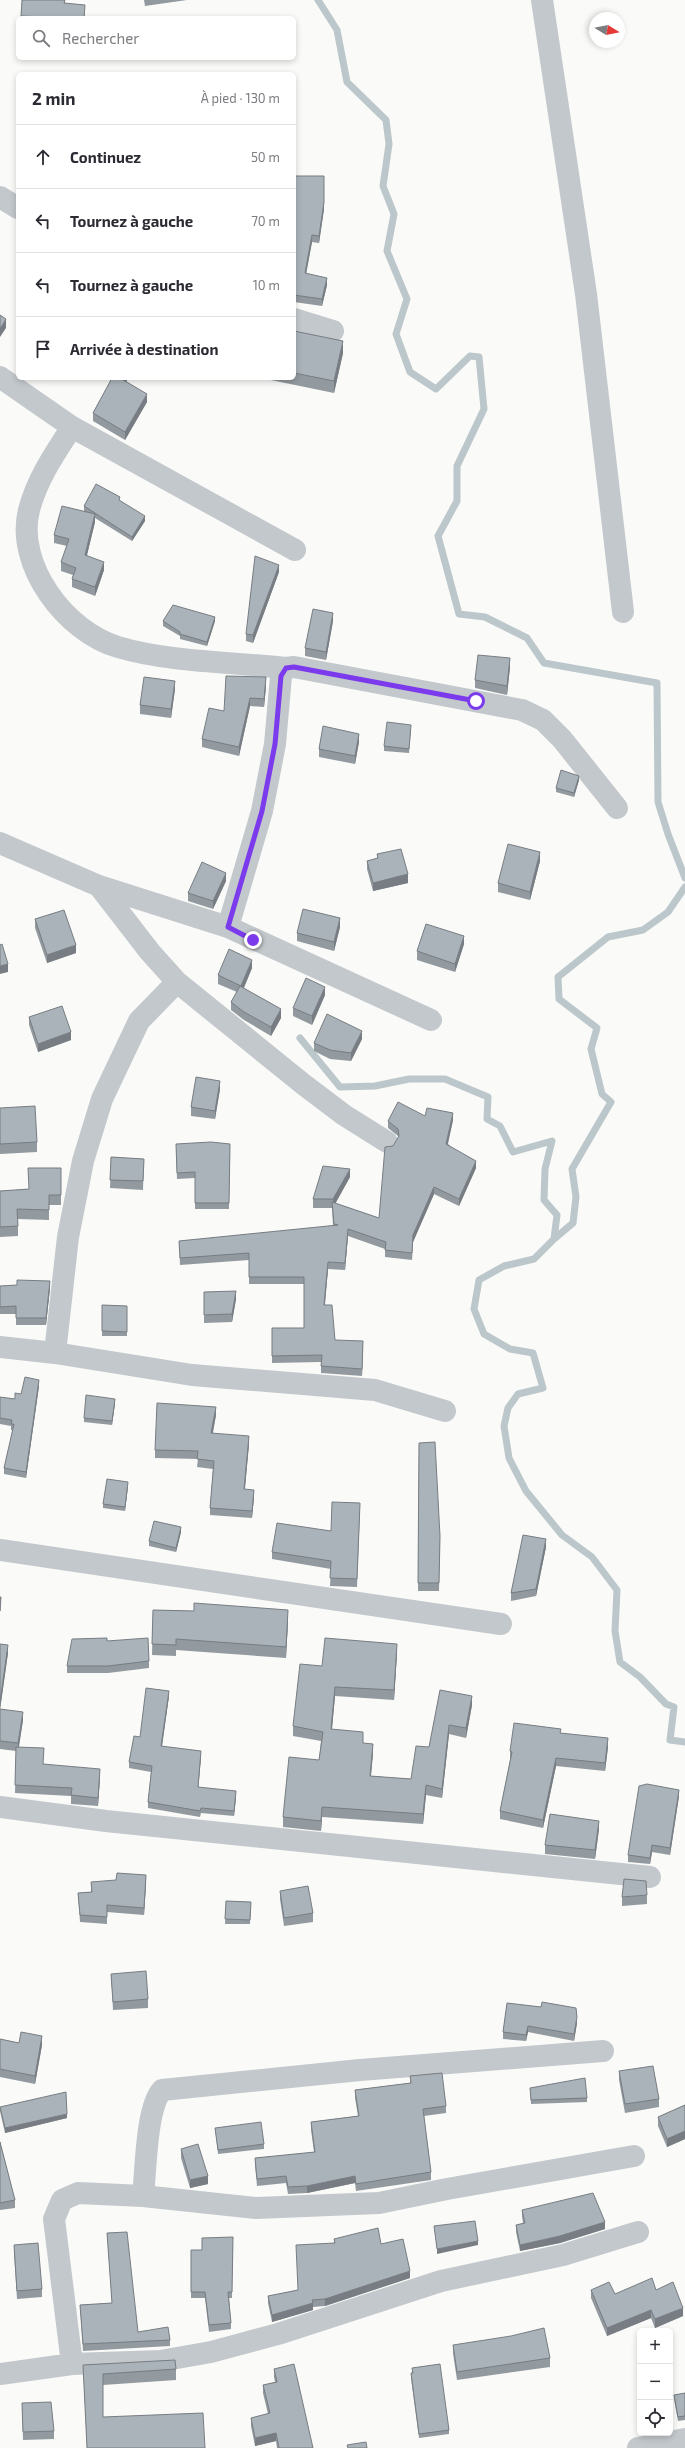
<!DOCTYPE html>
<html lang="fr">
<head>
<meta charset="utf-8">
<style>
  body { margin:0; font-family:"Exo 2",sans-serif; background:#f7f7f7; color:#2b2b33 }
  .controls { position:absolute; right:12px; bottom:12px; display:grid; overflow:hidden; border-radius:6px; box-shadow:0 2px 6px #0003 }
  .controls button { width:36px; height:36px; display:grid; place-items:center; padding:0; border:0; border-bottom:1px solid #e1e1e2; background:#fff; color:#2b2b33; font:20px sans-serif }
  .compass { position:absolute; left:589px; top:12px; width:36px; height:36px; border-radius:50%; background:#fff; box-shadow:0 2px 6px #0003; rotate:100deg }
  .stop { position:absolute; width:12px; height:12px; margin:-9px; border:3px solid #7c3aed; border-radius:50%; background:#fff }
  .stop.end { background:#7c3aed; border-color:#fff; box-shadow:0 1px 4px #0008 }
  .list { margin:0; padding:0; list-style:none }
  h2 { display:flex; justify-content:space-between; align-items:center; height:52px; margin:0; padding:0 16px; font-size:17px }
  h2 small { font-size:13px; font-weight:400; color:#7c7c81 }
  .list li { display:grid; grid-template-columns:26px 1fr auto; gap:12px; align-items:center; box-sizing:border-box; height:64px; padding:0 16px; border-top:1px solid #e1e1e2 }
  .list b { display:block; font-size:15px; white-space:nowrap }
  .list em { font-size:13px; font-style:normal; color:#7c7c81 }
  .icon { flex:none; width:22px; height:22px; fill:none; stroke:currentColor; stroke-width:2; stroke-linecap:round; stroke-linejoin:round }
  .map { position:relative; flex:none; width:685px; height:2448px; overflow:hidden }
  .search { position:absolute; background:#fff; box-shadow:0 2px 6px #0003; left:16px; top:16px; width:280px; height:44px; display:flex; align-items:center; gap:10px; box-sizing:border-box; padding:0 14px; border-radius:6px; color:#7c7c81; font-size:15px }
  .panel { position:absolute; background:#fff; box-shadow:0 2px 6px #0003; left:16px; top:72px; width:280px; height:308px; border-radius:6px }
  .map>svg:first-child { display:block }
  .lines { fill:none; stroke-linecap:round; stroke-linejoin:round }
  .stream { stroke:#bbc7cb; stroke-width:7 }
  .minor { stroke:#c3c8cc; stroke-width:22 }
  .wall { fill:#929a9f }
  .shaded-wall { fill:#777d82 }
  .building { fill:#aab3b9; stroke:#777d82 }
  .route { stroke:#7c3aed; stroke-width:5 }
</style>
</head>
<body>
<div class="map">
<svg width="685" height="2448" viewBox="0 0 685 2448">
  <rect width="100%" height="100%" fill="#fafaf8"/>
  <g class="lines">
    <path class="stream" d="M318,0L337,30L347,82L386,120L389,144L383,186L394,214L387,251L407,299L396,334L410,372L436,389L470,356L479,357L484,409L457,466V501L438,536L459,614L485,617L527,638L544,663L657,683L658,802L668,834L685,878
      M300,1038L340,1087L375,1086L409,1079H445L488,1097L487,1119L500,1126L513,1152L552,1141L545,1169L544,1200L557,1215L554,1239L534,1259L504,1266L479,1280L474,1309L484,1334L510,1349L533,1353L543,1388L518,1394L508,1408L504,1426L509,1458L526,1491L562,1535L592,1557L617,1590L615,1631L620,1662L640,1677L666,1704L674,1707L670,1740L685,1742
      M554,1239L573,1223L576,1197L572,1169L611,1102L602,1094L591,1049L597,1028L559,999L558,977L608,937L643,930L668,912L685,887"/>
    <path class="minor" d="M542,0L586,294L623,612
      M0,197L18,208
      M294,319L333,331
      M0,377L72,427L295,550
      M72,427C55,453 37,479 29,510C15,565 66,632 118,647C168,662 233,662 285,668
      M0,843L99,886L228,927L431,1020
      M99,886L150,952L177,982L303,1084L344,1115L387,1142
      M228,927L262,811L275,744L281,676L285,668L294,667L522,710L543,720L562,739L617,808
      M0,1347L55,1353L192,1375L375,1390L445,1411
      M55,1353L68,1237L83,1161L102,1099L139,1021L177,982
      M0,1550L501,1624
      M0,1807L106,1821L650,1877
      M143,2196C146,2170 146,2108 162,2090L360,2070L603,2051
      M72,2364L54,2219L62,2200L78,2193L143,2196L256,2208L379,2203L447,2189L634,2156
      M0,2374L72,2364L160,2361L211,2352L278,2334L441,2281L563,2255L638,2232
      M638,2448L685,2439"/>
  </g>
  <path class="wall" d="M22,0H65V3L85,13L84,18H21Z
    M144,0H187L145,6Z
    M324,176V209L319,243L312,242L306,273L327,285L322,306L294,302V185Z
    M294,331L343,353L334,393L261,378H294Z
    M107,378H128L126,382L147,402L125,440L93,421V413L111,380Z
    M120,501L145,521L132,541L95,518V522L87,555L104,570L95,596L72,587V579L73,575L61,571V562L67,546L54,543V535L85,511H84V506Z
    M279,572L253,643L246,641V634Z
    M163,621H215L207,646L180,639V636L163,626Z
    M333,621L326,660L305,656V648Z
    M510,667L507,695L475,688V680Z
    M266,686L264,707L250,706L239,756L202,747V739L224,711Z
    M175,689L171,718L140,714V705Z
    M411,729L409,753L384,751V746Z
    M359,742L355,764L319,757V749Z
    M579,780L574,797L556,792V788Z
    M377,854L408,883L373,891L367,869V861L377,858Z
    M540,861L530,900L498,892V883Z
    M226,881L213,909L188,901V893Z
    M35,919L76,953L47,963L35,928Z
    M340,927L334,951L297,941V933Z
    M464,944L455,972L417,960V951Z
    M252,968L244,988L281,1018L271,1036L244,1020L231,1010V1002L237,992L218,984V975Z
    M325,995L312,1025L293,1016V1008Z
    M29,1017L71,1040L38,1052L29,1025Z
    M362,1039L351,1061L330,1059L314,1051V1043Z
    M220,1089L215,1119L191,1116V1107Z
    M0,1108L37,1142V1152L0,1154Z
    M425,1116L453,1120L448,1144L476,1168L459,1206L434,1194L413,1242L412,1260L385,1257V1249L348,1236L345,1270L328,1269L325,1305L335,1340L363,1348L362,1376L321,1373V1362L272,1363V1328H304V1284H249V1260L180,1265L179,1241L333,1226L332,1208H313V1199L350,1177L335,1203L379,1218L393,1146L398,1138V1136L388,1128V1121Z
    M230,1144L229,1209H195V1178L177,1179L176,1150Z
    M111,1157L144,1159L143,1190L110,1188Z
    M61,1168V1205H49V1220L18,1219V1236L0,1237V1191L29,1189Z
    M0,1286L50,1288L46,1325H16V1314H0Z
    M204,1292L236,1299L232,1322L204,1323Z
    M102,1305L127,1306V1336H102Z
    M39,1386L26,1478L4,1474V1468L13,1430H11V1426L0,1424V1397L15,1399L21,1394Z
    M115,1403L112,1425L84,1422V1418Z
    M216,1415L213,1433L249,1444L245,1489L254,1497L252,1518L210,1515V1508L213,1469L197,1467L198,1459L155,1458V1450Z
    M419,1443L440,1536L439,1591H418Z
    M128,1486L125,1511L103,1508V1504Z
    M360,1510L357,1587L330,1586L331,1569L272,1559V1552L331,1531Z
    M181,1532L176,1552L149,1546V1541Z
    M546,1547L536,1596L511,1601V1593Z
    M153,1610L194,1611L288,1621L286,1658L176,1650V1656L152,1655Z
    M107,1641L149,1661V1668L108,1673H67V1666Z
    M0,1644L8,1653L0,1709L23,1720L19,1747L44,1764L100,1777L98,1806L71,1804V1796L15,1793L16,1751L0,1749Z
    M397,1653L394,1700L335,1696L332,1729L363,1743L373,1753L371,1776L411,1779L429,1747L440,1690L472,1705L466,1738L449,1734L442,1798L426,1795L423,1824L322,1817L321,1831L283,1827V1817L319,1760L321,1741L293,1736V1726L322,1666Z
    M169,1696L162,1747L201,1756L198,1787L236,1797L234,1816L201,1813L200,1817L148,1808V1802L151,1772L129,1768V1762L140,1737Z
    M561,1733L608,1747L605,1771L556,1766L543,1828L500,1819V1811L510,1760V1751Z
    M679,1796L670,1855L652,1852L650,1864L628,1862V1855Z
    M599,1829L595,1859L545,1854V1845Z
    M91,1882L146,1883L144,1915L107,1912V1924L80,1922L78,1893L91,1892Z
    M280,1891L313,1913V1922L284,1926L280,1899Z
    M647,1895V1904L622,1906V1897Z
    M226,1901L251,1902L250,1924H225Z
    M111,1974L148,1999V2008L113,2010Z
    M507,2003L577,2023L574,2041L528,2032L526,2041L503,2039V2032Z
    M0,2039L19,2043L42,2045L35,2084L0,2077Z
    M619,2071L659,2099V2107L625,2113L619,2080Z
    M410,2076L446,2106V2113L424,2116L431,2172V2180L356,2191L355,2183L307,2193L288,2194L286,2183L257,2186L255,2165V2158L314,2152L311,2130V2122L358,2116L355,2098V2090L410,2083Z
    M530,2088L587,2098V2102L531,2104Z
    M685,2105V2139L667,2147L658,2126V2117Z
    M0,2107L67,2118L5,2133L0,2111Z
    M215,2128L264,2144V2149L218,2154Z
    M0,2142L15,2200V2208L0,2210Z
    M181,2149L208,2184L190,2188L181,2158Z
    M522,2210L605,2229L560,2243L520,2251L516,2232V2225L523,2223L522,2216Z
    M107,2233L138,2332L170,2340V2346L83,2351L80,2305L112,2303Z
    M233,2237L232,2298H229L231,2323V2329L209,2332L205,2298H191V2250H202Z
    M334,2239L381,2244L410,2278L325,2306L313,2307V2310L272,2322L268,2303V2296L298,2290L334,2243Z
    M14,2245L42,2289V2297L17,2299L14,2253Z
    M591,2290L615,2294L656,2290L683,2316L655,2328L651,2318L607,2336L591,2298Z
    M453,2345L550,2358V2367L457,2380L453,2353Z
    M83,2365L176,2369V2380L103,2385V2417L205,2448H87Z
    M412,2368L449,2430V2434L419,2438L411,2378V2373H412Z
    M274,2369L313,2448H277L276,2441L255,2446L251,2426V2418L268,2414L263,2393V2385L275,2382L274,2377Z
    M685,2393V2420L678,2421L674,2399V2395Z
    M22,2403L54,2431V2439L23,2440Z"/>
  <path class="shaded-wall" d="M324,202V209L319,243V236Z
    M312,235V242L305,280V273Z
    M327,278V285L322,306V299Z
    M6,319V328L0,337V329Z
    M343,341V353L334,393V381Z
    M126,378H128L124,387V383Z
    M147,394V402L125,440V432Z
    M95,514V522L85,563V555Z
    M145,516V521L132,541V537Z
    M104,562V570L95,596V587Z
    M279,565V572L253,643V635Z
    M333,613V621L326,660V652Z
    M215,617V621L207,646V642Z
    M510,658V667L507,695V686Z
    M266,677V686L264,707V699Z
    M175,681V689L171,718V709Z
    M250,698V706L239,756V747Z
    M359,734V742L355,764V756Z
    M579,776V780L574,797V793Z
    M540,852V861L530,900V892Z
    M226,873V881L213,909V901Z
    M408,874V883L373,891V883Z
    M340,918V927L334,951V942Z
    M464,936V944L455,972V964Z
    M76,945V953L47,963V955Z
    M252,960V968L241,994V986Z
    M8,964V972L0,974V966Z
    M325,987V995L312,1025V1016Z
    M281,1009V1018L271,1036V1027Z
    M362,1031V1039L351,1061V1053Z
    M71,1032V1040L38,1052V1044Z
    M220,1081V1089L215,1119V1111Z
    M453,1113V1120L446,1151V1144Z
    M476,1161V1168L459,1206V1199Z
    M350,1169V1177L333,1208V1199Z
    M434,1187V1194L413,1242L412,1260L413,1235Z
    M348,1229V1236L345,1270V1263Z
    M328,1262V1269L324,1312V1305Z
    M50,1281V1288L46,1325V1318Z
    M236,1291V1299L232,1322V1314Z
    M363,1341V1348L362,1376V1369Z
    M39,1380V1386L26,1478V1472Z
    M115,1399V1403L112,1425V1421Z
    M216,1407V1415L211,1440V1433Z
    M249,1436V1444L244,1497V1489Z
    M128,1482V1486L125,1511V1507Z
    M254,1490V1497L252,1518V1511Z
    M181,1527V1532L176,1552V1548Z
    M546,1539V1547L536,1596V1589Z
    M288,1610V1621L286,1658V1647Z
    M397,1644V1653L394,1700V1690Z
    M8,1645V1653L0,1710V1702Z
    M335,1687V1696L331,1739V1729Z
    M169,1691V1696L161,1752V1746Z
    M472,1696V1705L466,1738V1728Z
    M23,1712V1720L18,1751V1743Z
    M449,1725V1734L442,1798V1789Z
    M608,1738V1747L605,1771V1763Z
    M373,1744V1753L370,1785V1776Z
    M201,1751V1756L198,1793V1787Z
    M556,1758V1766L543,1828V1820Z
    M100,1769V1777L98,1806V1798Z
    M426,1785V1795L423,1824V1814Z
    M679,1790V1796L670,1855V1848Z
    M236,1791V1797L234,1816V1811Z
    M322,1807V1817L321,1831V1821Z
    M599,1821V1829L595,1859V1850Z
    M652,1845V1852L650,1864V1858Z
    M146,1875V1883L144,1915V1908Z
    M577,2017V2023L574,2041V2034Z
    M528,2026V2032L526,2041V2035Z
    M42,2036V2045L35,2084V2076Z
    M67,2114V2118L5,2133V2128Z
    M685,2131V2139L667,2147V2139Z
    M208,2176V2184L190,2188V2180Z
    M355,2176V2183L307,2193V2186Z
    M605,2222V2229L560,2243L520,2251V2245Z
    M478,2241V2245L437,2254V2249Z
    M410,2271V2278L325,2306V2299Z
    M313,2303V2310L272,2322V2315Z
    M683,2308V2316L655,2328V2319Z
    M651,2310V2318L607,2336V2328Z
    M276,2433V2441L255,2446V2438Z"/>
  <path class="building" d="M22,0H65L64,3L85,5L84,18H40L41,17L21,16Z
    M295,176H324V202L319,236L312,235L305,273L327,278L322,299L294,295V185Z
    M0,315L6,319L0,329Z
    M294,331L343,341L334,381L294,373Z
    M112,378H120L147,394L125,432L93,413Z
    M120,378H126L125,381Z
    M96,484L120,497L119,500L145,516L132,537L84,506Z
    M62,506L95,514L85,555L104,562L95,587L72,579L76,568L61,562L69,539L54,535Z
    M255,556L279,565L253,635L246,634Z
    M173,605L215,617L207,642L180,634V632L163,621Z
    M313,609L333,613L326,652L305,648Z
    M478,655L510,658L507,686L475,680Z
    M226,676L266,677L264,699L250,698L239,747L202,739L209,708L224,711Z
    M144,677L175,681L171,709L140,705Z
    M387,722L411,725L409,749L384,746Z
    M323,726L359,734L355,756L319,749Z
    M561,770L579,776L574,793L556,788Z
    M508,844L540,852L530,892L498,883Z
    M401,849L408,874L373,883L367,861L378,858L377,854Z
    M202,862L226,873L213,901L188,893Z
    M303,909L340,918L334,942L297,933Z
    M64,910L76,945L47,955L35,919Z
    M426,924L464,936L455,964L417,951Z
    M2,944L8,964L0,966V945Z
    M229,949L252,960L241,986L218,975Z
    M306,978L325,987L312,1016L293,1008Z
    M240,986L281,1009L271,1027L244,1012L231,1002Z
    M62,1006L71,1032L38,1044L29,1017Z
    M327,1014L362,1031L351,1053L330,1050L314,1043Z
    M196,1077L220,1081L215,1111L191,1107Z
    M398,1102L425,1116L427,1108L453,1113L446,1144L476,1161L459,1199L434,1187L413,1235L412,1253L385,1250L386,1242L348,1229L345,1263L328,1262L324,1305H332L335,1340L363,1341L362,1369L321,1366L322,1355L272,1356V1328H304V1277H249V1253L180,1258L179,1241L338,1225L334,1224L332,1202L379,1218L385,1147L393,1146L399,1136L398,1129L388,1121Z
    M35,1106L37,1142L0,1144V1108Z
    M211,1142L230,1144L229,1203H195V1172L177,1173L176,1144Z
    M111,1157L144,1159L143,1181L110,1180Z
    M323,1166L350,1169L333,1199H313Z
    M28,1168H61V1195H49V1210L17,1209L18,1226L0,1227V1191L29,1189Z
    M17,1280L50,1281L46,1318H16V1306L0,1307V1286L17,1285Z
    M236,1291L232,1314L204,1315V1292Z
    M102,1305L127,1306V1332L102,1331Z
    M25,1377L39,1380L26,1472L4,1468L14,1424H11L12,1420L0,1418V1397L15,1399V1393L21,1394Z
    M86,1395L115,1399L112,1421L84,1418Z
    M157,1403L216,1407L211,1433L249,1436L244,1489L254,1490L252,1511L210,1508L214,1461L197,1459L198,1451L155,1450Z
    M435,1442L440,1536L439,1583H418L419,1443Z
    M107,1479L128,1482L125,1507L103,1504Z
    M332,1502L360,1503L357,1579L330,1578L331,1561L272,1552L277,1523L331,1531Z
    M154,1521L181,1527L176,1548L149,1541Z
    M523,1535L546,1539L536,1589L511,1593Z
    M0,1597H1L0,1611Z
    M194,1603L288,1610L286,1647L176,1639V1645L152,1644L153,1610L194,1611Z
    M107,1638V1641L148,1638L149,1661L108,1666H67L72,1639Z
    M325,1638L397,1644L394,1690L335,1687L331,1729L363,1732V1743L373,1744L370,1776L411,1779L416,1746L429,1747L440,1690L472,1696L466,1728L449,1725L442,1789L426,1785L423,1814L322,1807L321,1821L283,1817L289,1757L319,1760L323,1732L293,1726L300,1664L322,1666Z
    M0,1644L8,1645L0,1702Z
    M146,1688L169,1691L161,1746L201,1751L198,1787L236,1791L234,1811L201,1808L200,1811L148,1802L152,1766L129,1762L134,1736L140,1737Z
    M0,1709L23,1712L18,1743L0,1741Z
    M514,1723L561,1729L560,1733L608,1738L605,1763L556,1758L543,1820L500,1811L512,1752L510,1751Z
    M16,1747L44,1748L43,1764L100,1769L98,1798L71,1795L72,1788L15,1785Z
    M647,1784L679,1790L670,1848L652,1845L650,1858L628,1855L639,1786Z
    M550,1814L599,1821L595,1850L545,1845Z
    M117,1873L146,1875L144,1908L107,1905V1917L80,1915L78,1893L92,1892L91,1882L116,1880Z
    M624,1879L646,1881L647,1895L622,1897Z
    M308,1886L313,1913L284,1918L280,1891Z
    M226,1901L251,1902L250,1920L225,1919Z
    M146,1971L148,1999L113,2002L111,1974Z
    M542,2002L576,2008L577,2017L574,2034L528,2026L526,2035L503,2032L507,2003L541,2007Z
    M21,2032L42,2036L35,2076L0,2069V2039L19,2043Z
    M653,2066L659,2099L625,2104L619,2071Z
    M442,2073L446,2106L423,2109L431,2172L356,2184L355,2176L307,2186L288,2187L286,2176L257,2179L255,2158L315,2152L311,2122L359,2116L355,2090L411,2083L410,2076Z
    M585,2078L587,2098L531,2100L530,2088Z
    M66,2092L67,2114L5,2128L0,2107Z
    M685,2105V2131L667,2139L658,2117Z
    M261,2122L264,2144L218,2150L215,2128Z
    M0,2142L15,2200L0,2203Z
    M198,2144L208,2176L190,2180L181,2149Z
    M593,2193L605,2222L560,2236L520,2245L516,2225L525,2223L522,2210Z
    M475,2221L478,2241L437,2249L434,2226Z
    M378,2228L381,2244L403,2239L410,2271L325,2299L312,2300L313,2303L272,2315L268,2296L298,2290L296,2245L335,2243L334,2239Z
    M127,2232L138,2332L168,2327L170,2340L83,2344L80,2305L112,2303L107,2233Z
    M233,2237L232,2292H228L231,2323L209,2325L205,2292H191V2250H202V2238Z
    M38,2243L42,2289L17,2291L14,2245Z
    M652,2278L656,2290L673,2282L683,2308L655,2319L651,2310L607,2328L591,2290L609,2282L615,2294Z
    M544,2328L550,2358L457,2372L453,2345L511,2336Z
    M175,2360L176,2369L103,2374V2417L203,2413L205,2448H87L83,2365Z
    M294,2364L313,2448H279L276,2433L255,2438L251,2418L270,2413L263,2385L277,2382L274,2369Z
    M440,2364L449,2430L419,2434L411,2373H413L412,2368Z
    M685,2393V2416L678,2417L674,2395Z
    M51,2402L54,2431L23,2432L22,2403Z
    M366,2442L367,2448H348L347,2445Z"/>
  <g class="lines">
    <path class="route" d="M253,940L228,927L262,811L275,744L281,676L286,668L294,667L476,701"/>
  </g>
</svg>
<div class="controls">
<button>+</button>
<button>−</button>
<button><svg class="icon" aria-label="locate" viewBox="0 0 24 24"><circle cx="12" cy="12" r="6"/><path d="M12 2v4M12 18v4M2 12h4M18 12h4"/></svg></button>
</div>
<svg class="compass" viewBox="-18 -18 36 36"><path d="M0-13l5 13h-10z" fill="#e53935"/><path d="M0 13l5-13h-10z" fill="#7c7c81"/></svg>
<div class="stop" style="left:476px;top:701px"></div>
<div class="stop end" style="left:253px;top:940px"></div>
<div class="search"><svg class="icon" aria-label="search" viewBox="0 0 24 24"><circle cx="10" cy="10" r="6"/><path d="M15 15l6 6"/></svg>Rechercher</div>
<section class="panel">
<h2>2 min<small>À pied · 130 m</small></h2>
<ul class="list">
<li><svg class="icon" aria-label="ahead" viewBox="0 0 24 24"><path d="M12 20V5M6 11l6-6 6 6"/></svg><div><b>Continuez</b></div><em>50 m</em></li>
<li><svg class="icon" aria-label="left" viewBox="0 0 24 24"><path d="M17 20v-9H6M10 6l-5 5 5 5"/></svg><div><b>Tournez à gauche</b></div><em>70 m</em></li>
<li><svg class="icon" aria-label="left" viewBox="0 0 24 24"><path d="M17 20v-9H6M10 6l-5 5 5 5"/></svg><div><b>Tournez à gauche</b></div><em>10 m</em></li>
<li><svg class="icon" aria-label="arrive" viewBox="0 0 24 24"><path d="M6 21V4h12l-3 4 3 4H6"/></svg><div><b>Arrivée à destination</b></div></li>
</ul>
</section>
</div>
</body>
</html>
